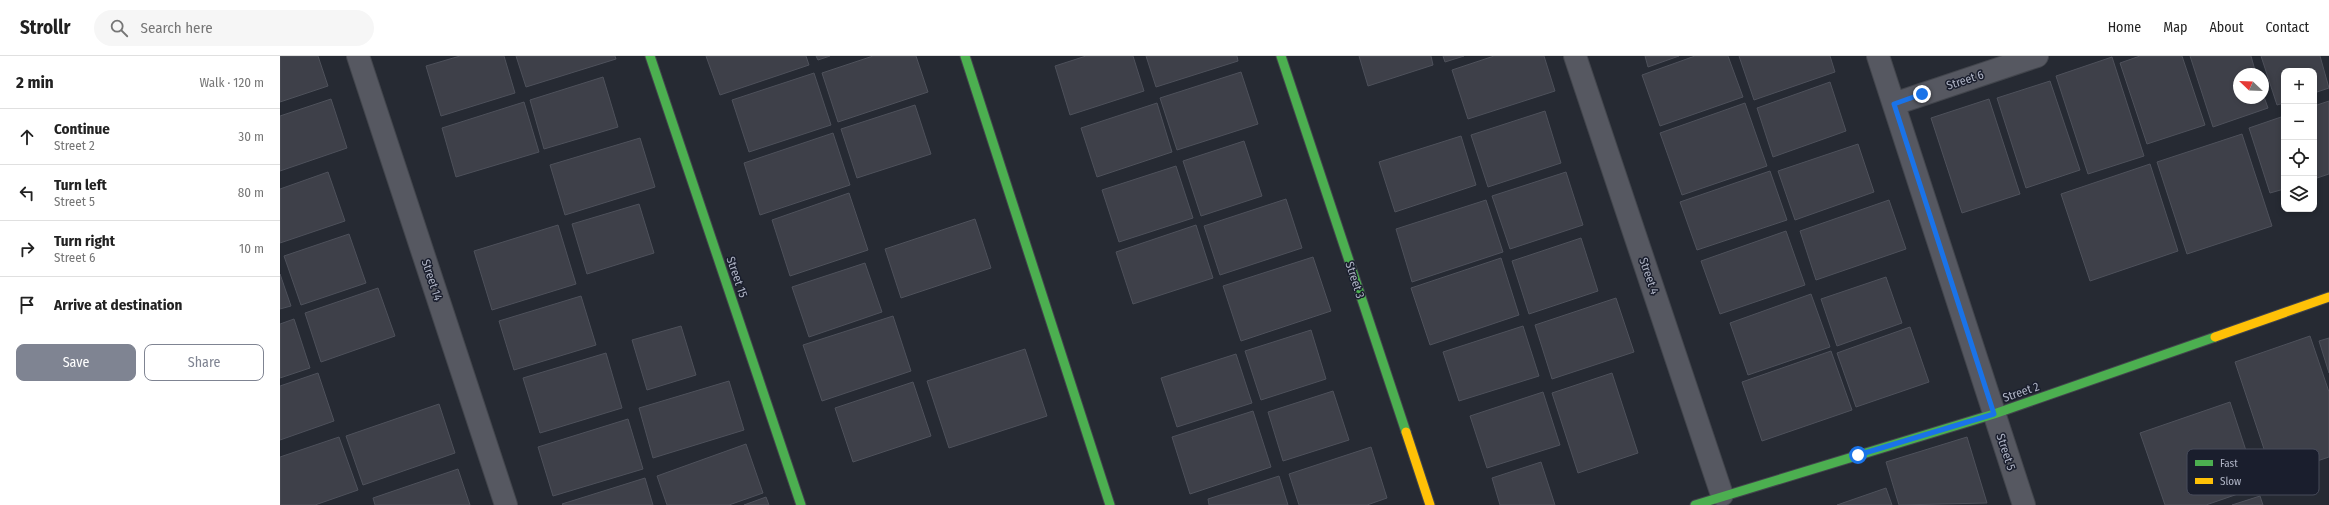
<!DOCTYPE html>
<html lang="en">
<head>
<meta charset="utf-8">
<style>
  body { margin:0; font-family:"Fira Sans Condensed",sans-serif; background:#f6f6f6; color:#222 }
  .controls { position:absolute; right:12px; top:12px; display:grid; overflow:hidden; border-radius:8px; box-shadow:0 2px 6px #0003 }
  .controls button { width:36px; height:36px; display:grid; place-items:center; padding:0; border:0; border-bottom:1px solid #e0e0e0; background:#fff; color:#222; font:20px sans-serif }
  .compass { position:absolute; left:1953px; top:12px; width:36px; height:36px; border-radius:50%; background:#fff; box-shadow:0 2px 6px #0003; rotate:293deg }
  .stop { position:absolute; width:12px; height:12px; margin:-9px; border:3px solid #1a73e8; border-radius:50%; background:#fff }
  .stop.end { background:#1a73e8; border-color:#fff; box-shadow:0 1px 4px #0008 }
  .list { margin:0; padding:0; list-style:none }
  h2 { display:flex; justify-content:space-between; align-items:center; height:52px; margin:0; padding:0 16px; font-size:17px }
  h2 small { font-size:13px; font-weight:400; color:#767676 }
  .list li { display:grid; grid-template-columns:26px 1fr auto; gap:12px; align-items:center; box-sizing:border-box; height:56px; padding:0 16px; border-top:1px solid #e0e0e0 }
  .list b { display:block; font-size:15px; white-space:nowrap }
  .list p { margin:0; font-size:13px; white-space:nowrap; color:#767676 }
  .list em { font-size:13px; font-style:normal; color:#767676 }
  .actions { display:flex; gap:8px; padding:12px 16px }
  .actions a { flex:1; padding:9px 0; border:1px solid #7f8492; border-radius:8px; text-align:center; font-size:14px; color:#7f8492 }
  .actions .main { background:#7f8492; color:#fff }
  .icon { flex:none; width:22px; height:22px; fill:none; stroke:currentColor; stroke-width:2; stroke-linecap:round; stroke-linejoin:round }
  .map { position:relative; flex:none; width:2049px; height:449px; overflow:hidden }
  header { display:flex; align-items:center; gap:24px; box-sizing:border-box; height:56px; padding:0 20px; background:#fff; border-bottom:1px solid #e0e0e0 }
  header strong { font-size:19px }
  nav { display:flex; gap:22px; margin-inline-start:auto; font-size:14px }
  .search { width:280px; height:36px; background:#f6f6f6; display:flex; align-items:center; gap:10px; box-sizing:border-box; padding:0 14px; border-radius:22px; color:#767676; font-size:15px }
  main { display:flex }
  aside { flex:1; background:#fff }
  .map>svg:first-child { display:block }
  .building { fill:#3e4049; stroke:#4e515b }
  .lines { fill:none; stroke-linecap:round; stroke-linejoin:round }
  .street-casing { stroke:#42454c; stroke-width:24 }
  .fast-casing { stroke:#42454c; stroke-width:11 }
  .slow-casing { stroke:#42454c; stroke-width:11 }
  .street { stroke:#565861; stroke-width:22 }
  .fast { stroke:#4caf50; stroke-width:9 }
  .slow { stroke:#ffc107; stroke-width:9 }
  .route { stroke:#1a73e8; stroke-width:5 }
  .labels { text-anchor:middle; stroke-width:3; stroke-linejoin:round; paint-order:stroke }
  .street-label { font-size:12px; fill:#afb4c5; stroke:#1a1e2d }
  .key { fill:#1a1e2d; stroke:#474b5b; stroke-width:1 }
  .key-label { font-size:11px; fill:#afb4c5 }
</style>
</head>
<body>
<header>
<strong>Strollr</strong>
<div class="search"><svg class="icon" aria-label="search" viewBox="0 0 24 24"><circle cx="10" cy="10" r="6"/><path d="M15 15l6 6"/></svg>Search here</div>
<nav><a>Home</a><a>Map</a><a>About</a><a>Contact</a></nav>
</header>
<main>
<aside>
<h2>2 min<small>Walk · 120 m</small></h2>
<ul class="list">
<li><svg class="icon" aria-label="ahead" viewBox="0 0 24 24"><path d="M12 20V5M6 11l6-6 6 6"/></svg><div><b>Continue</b><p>Street 2</p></div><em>30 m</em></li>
<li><svg class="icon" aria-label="left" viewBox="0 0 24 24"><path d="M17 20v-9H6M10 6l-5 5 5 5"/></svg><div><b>Turn left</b><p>Street 5</p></div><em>80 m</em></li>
<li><svg class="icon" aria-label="right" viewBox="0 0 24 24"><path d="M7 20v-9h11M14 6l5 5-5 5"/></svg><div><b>Turn right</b><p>Street 6</p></div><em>10 m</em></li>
<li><svg class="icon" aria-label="arrive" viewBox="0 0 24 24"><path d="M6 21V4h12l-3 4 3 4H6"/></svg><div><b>Arrive at destination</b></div></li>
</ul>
<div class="actions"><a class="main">Save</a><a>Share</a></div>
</aside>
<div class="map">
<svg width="2049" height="449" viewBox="0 0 2049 449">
  <rect width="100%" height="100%" fill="#262a33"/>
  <path class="building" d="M0,0H38L48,30L0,46Z
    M180,0H224L235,37L161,60L146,10Z
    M236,0H335L336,3L246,31Z
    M426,0H526L529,9L440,39Z
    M536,0H550L538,4Z
    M593,0H636L648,36L558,66L542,17Z
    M806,0H853L864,35L790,59L775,10Z
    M866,0H957L958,5L876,31Z
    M1079,0H1151L1153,9L1088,30Z
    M1163,0H1184L1165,6Z
    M1214,0H1264L1275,35L1188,63L1172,14Z
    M1365,0H1399L1368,11Z
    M1415,0H1448L1463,41L1380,70L1362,19Z
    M1459,0H1550L1555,16L1474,44Z
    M1860,0H1902L1925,69L1867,88L1840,7Z
    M1910,0H1971L1976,18H1959V42H1983V38L1988,52L1933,71Z
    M1981,0H2040L2049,32L2034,37V15H2004V47L1997,49Z
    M1832,1L1864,100L1808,118L1776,20Z
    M961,16L978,68L897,94L880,42Z
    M534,17L551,69L469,96L452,44Z
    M323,21L338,71L264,93L250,44Z
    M1770,25L1800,114L1746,132L1717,42Z
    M1550,26L1566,75L1493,101L1477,52Z
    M51,43L67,92L0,115V60Z
    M1709,43L1740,138L1682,157L1651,62Z
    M2049,45V118L2034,123V50Z
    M244,46L259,96L176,121L162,72Z
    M877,47L892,96L817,121L801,72Z
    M1465,47L1487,110L1402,139L1380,77Z
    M635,49L651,98L577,122L561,73Z
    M1265,55L1281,107L1208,131L1191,79Z
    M2004,60V133L1990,137L1969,72Z
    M553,77L570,129L480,159L464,107Z
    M1962,78L1992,170L1907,198L1877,106Z
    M1181,80L1196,129L1115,156L1099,106Z
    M360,82L375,131L285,159L270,109Z
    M964,85L982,140L921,160L903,105Z
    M1578,88L1594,136L1515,164L1498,115Z
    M1870,108L1898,195L1810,225L1781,138Z
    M896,110L913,162L839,186L822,134Z
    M1490,115L1507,164L1417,194L1400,146Z
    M48,116L65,165L0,187V133Z
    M1286,116L1303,169L1230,193L1212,140Z
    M569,137L588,194L510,220L492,164Z
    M1006,143L1022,192L940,219L924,170Z
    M1206,144L1223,196L1132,226L1116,173Z
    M1609,144L1626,193L1536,224L1520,175Z
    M359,148L374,197L307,218L292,168Z
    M695,163L711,212L621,242L605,193Z
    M278,169L296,228L212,254L194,195Z
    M916,169L933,222L853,248L836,196Z
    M1506,175L1525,229L1440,258L1421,205Z
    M69,178L86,227L21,249L4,200Z
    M1301,182L1318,235L1249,258L1232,205Z
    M1033,201L1051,255L961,285L943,230Z
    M1221,202L1239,259L1150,289L1131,232Z
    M585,207L602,256L529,281L512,231Z
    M0,218L11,250L0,253Z
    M1606,221L1622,267L1557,290L1541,243Z
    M98,232L115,280L41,306L25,257Z
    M1531,238L1550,291L1468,319L1450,267Z
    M301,240L316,289L234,314L219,265Z
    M1336,242L1354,296L1272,323L1255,269Z
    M613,260L631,315L542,345L523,289Z
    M14,263L30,312L0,322V268Z
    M401,270L416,319L367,334L352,284Z
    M1243,270L1259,320L1179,345L1163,296Z
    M1630,271L1649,326L1576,351L1557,297Z
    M1031,274L1046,323L981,344L965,295Z
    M2030,280L2049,336V401L1993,420L1955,306Z
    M2049,282V317L2039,285Z
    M745,293L767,360L669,392L647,325Z
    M1551,295L1572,354L1482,385L1462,326Z
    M326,297L342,352L260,377L243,322Z
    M956,298L972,347L897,371L881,322Z
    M38,317L54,365L0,384V330Z
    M1332,317L1358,397L1298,417L1272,337Z
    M449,325L464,374L373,402L359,352Z
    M633,326L651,380L573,406L555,352Z
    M1053,335L1069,384L1003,405L988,356Z
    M1263,336L1280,389L1207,412L1190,360Z
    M1950,346L1978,431L1926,449H1885L1860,377Z
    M159,348L175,397L83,429L66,380Z
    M973,355L991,411L910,438L892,381Z
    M348,363L363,413L273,440L258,391Z
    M59,381L78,434L35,449H0V401Z
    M1687,381L1707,447L1619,449L1606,406Z
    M466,388L483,437L449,449H387L377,420Z
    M1091,391L1107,442L1087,449H1019L1009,418Z
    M1261,406L1275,449H1220L1212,422Z
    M178,413L190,449H95L93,442Z
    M999,420L1008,449H929L928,443Z
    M365,422L373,449H283L282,448Z
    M1606,432L1612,449H1557Z
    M1980,440L1983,449H1952Z
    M486,441L489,449H464Z"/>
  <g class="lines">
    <defs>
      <path id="street" d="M78,0L226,449
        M1295,0L1442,439
        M1598,0L1744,449
        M1614,48L1757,0"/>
      <path id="fast" d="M370,0L521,449
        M685,0L830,449
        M1001,0L1126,376
        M1415,449L1714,358L1935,281"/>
      <path id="slow" d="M1935,281L2049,241
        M1126,376L1150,449"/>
    </defs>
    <use href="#street" class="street-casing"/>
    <use href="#fast" class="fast-casing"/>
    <use href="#slow" class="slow-casing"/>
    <use href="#street" class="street"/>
    <use href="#fast" class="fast"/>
    <use href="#slow" class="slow"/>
  </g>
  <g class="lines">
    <path class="route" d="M1578,399L1714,358L1614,48L1642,38"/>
  </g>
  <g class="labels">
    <g class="street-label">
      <text transform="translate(1685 24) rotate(-18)" y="4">Street 6</text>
      <text transform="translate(1369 220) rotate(71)" y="4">Street 4</text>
      <text transform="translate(457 221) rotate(71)" y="4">Street 15</text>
      <text transform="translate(152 224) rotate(72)" y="4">Street 14</text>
      <text transform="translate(1075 224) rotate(72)" y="4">Street 3</text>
      <text transform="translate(1741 336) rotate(-19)" y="4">Street 2</text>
      <text transform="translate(1726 396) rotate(72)" y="4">Street 5</text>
    </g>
  </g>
  <rect x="1907" y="393" width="132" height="46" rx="6" class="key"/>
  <rect x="1915" y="404" width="18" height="6" fill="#4caf50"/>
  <rect x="1915" y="422" width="18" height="6" fill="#ffc107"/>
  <g class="key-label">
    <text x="1940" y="411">Fast</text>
    <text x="1940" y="429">Slow</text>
  </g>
</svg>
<div class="controls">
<button>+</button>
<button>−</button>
<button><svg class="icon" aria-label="locate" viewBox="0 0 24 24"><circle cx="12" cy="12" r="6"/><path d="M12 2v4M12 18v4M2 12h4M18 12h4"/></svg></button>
<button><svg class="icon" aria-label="layers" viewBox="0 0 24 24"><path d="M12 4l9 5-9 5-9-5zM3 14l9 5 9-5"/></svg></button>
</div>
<svg class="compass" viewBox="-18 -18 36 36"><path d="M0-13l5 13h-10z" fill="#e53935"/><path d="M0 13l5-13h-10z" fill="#767676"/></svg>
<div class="stop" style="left:1578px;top:399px"></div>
<div class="stop end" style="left:1642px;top:38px"></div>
</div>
</main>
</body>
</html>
